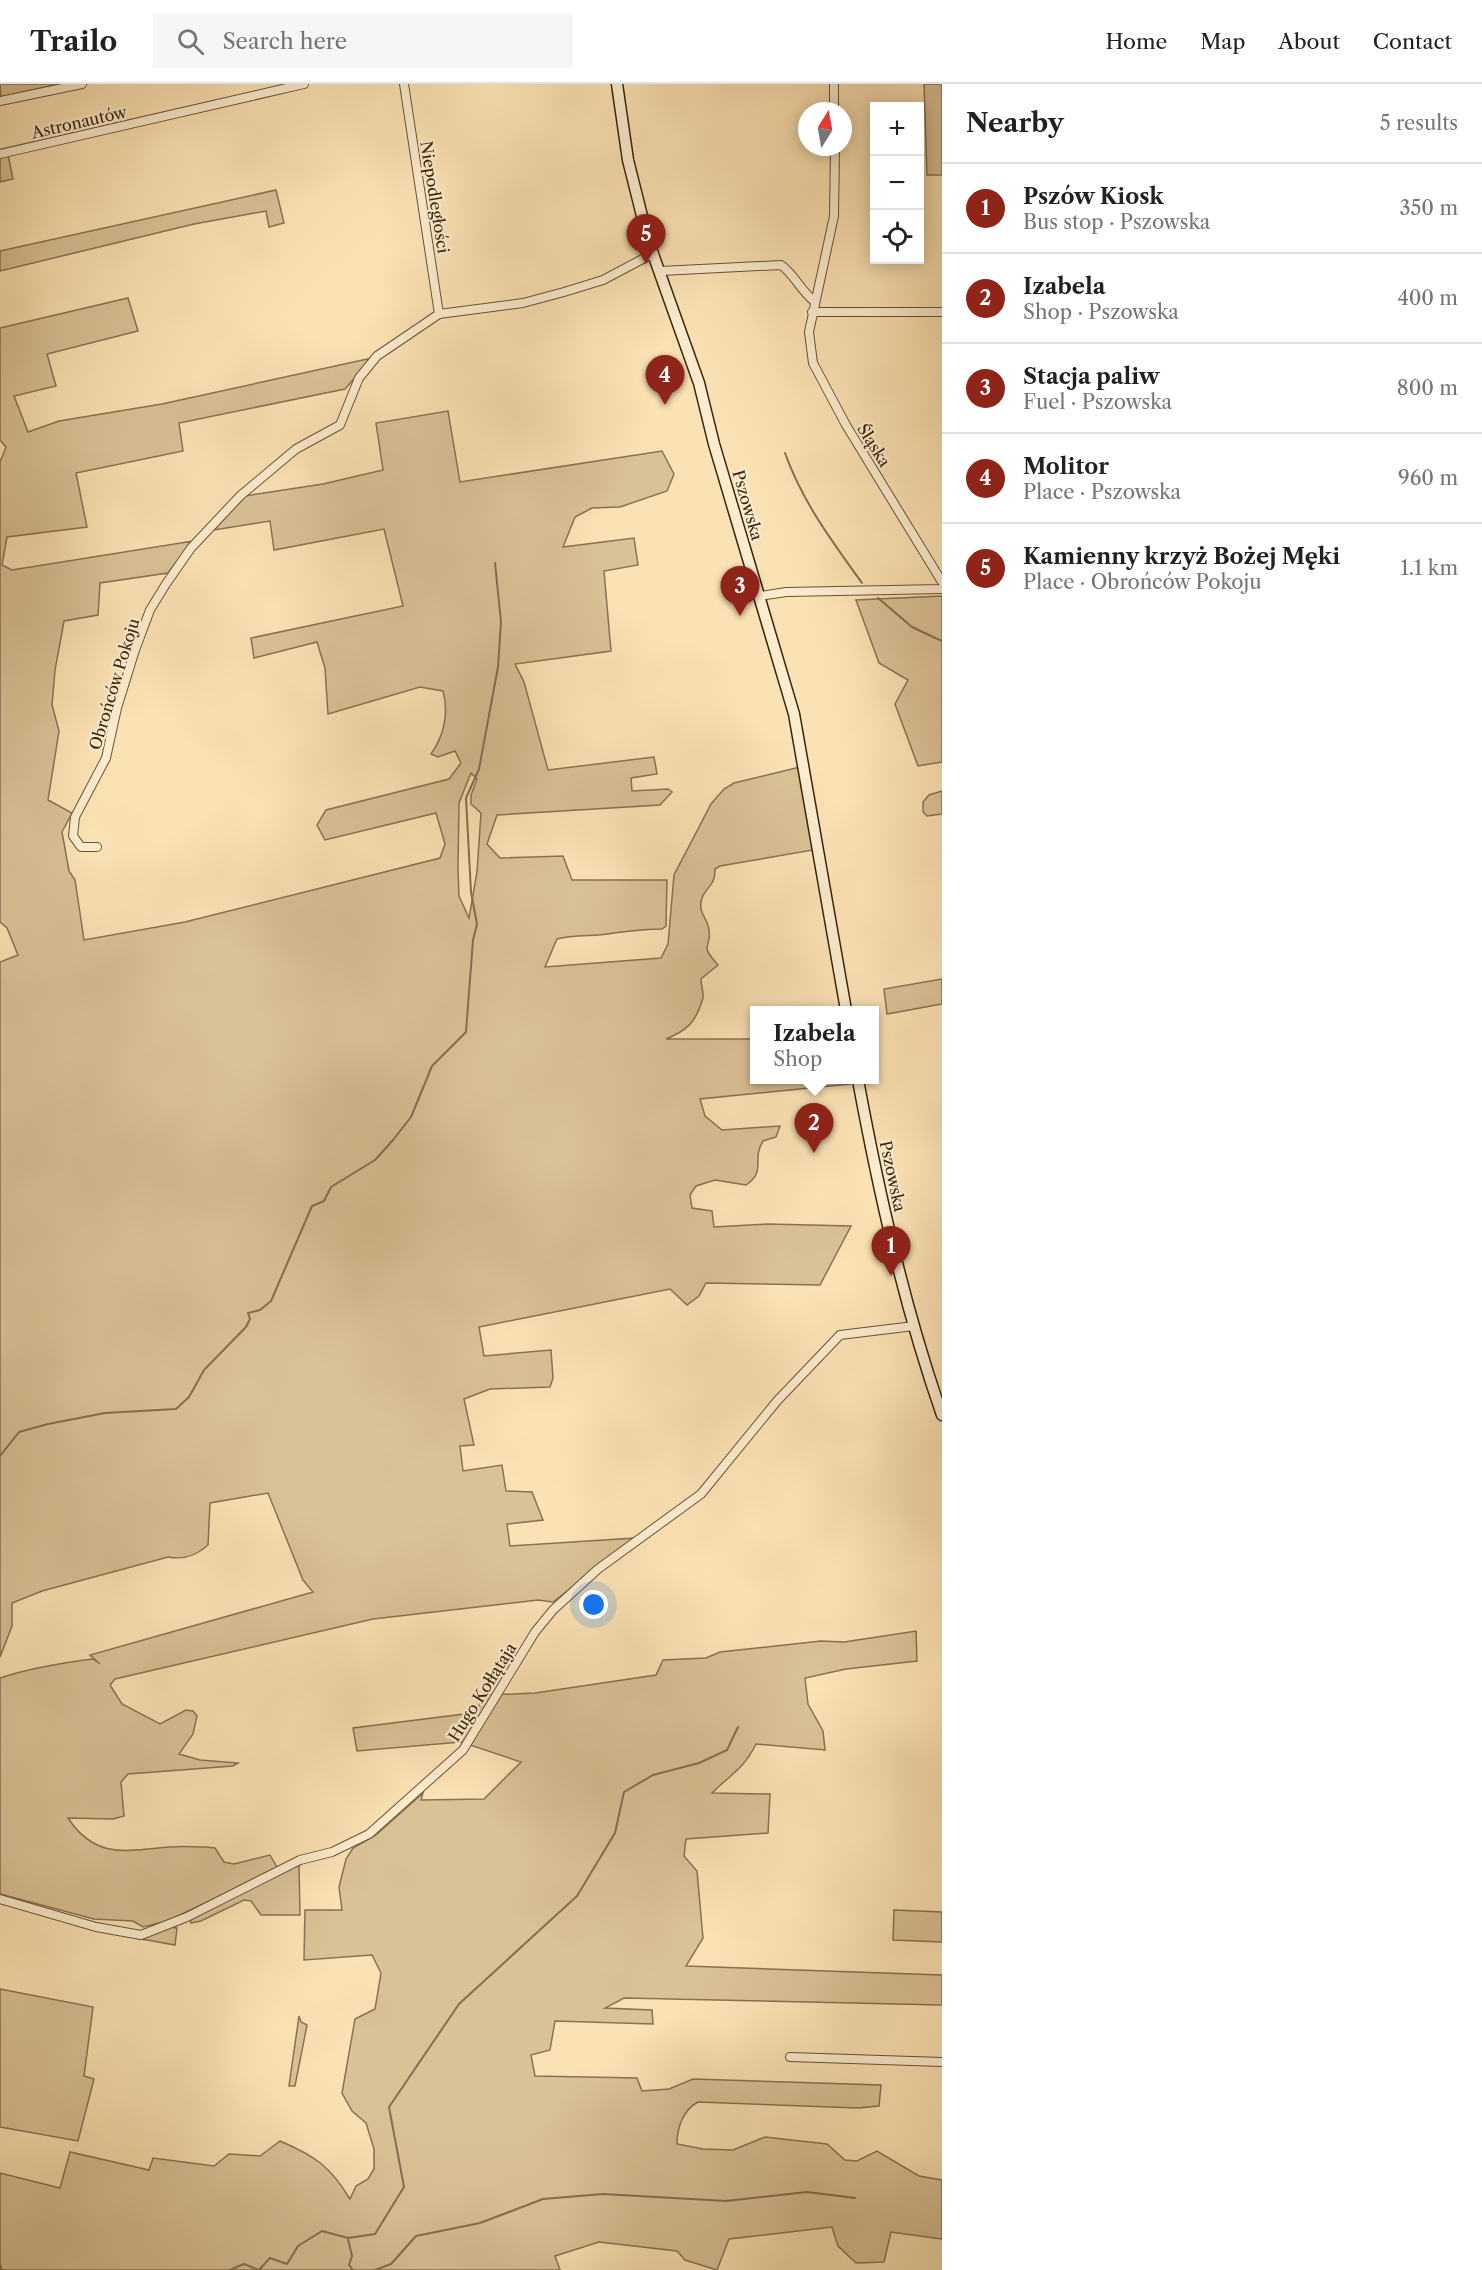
<!DOCTYPE html>
<html lang="en">
<head>
<meta charset="utf-8">
<style>
  body { margin:0; font-family:"Libre Caslon Text",serif; background:#f6f6f6; color:#202124 }
  .controls { position:absolute; right:18px; top:18px; display:grid; overflow:hidden; border-radius:0px; box-shadow:0 3px 15px #0003 }
  .controls button { width:54px; height:54px; display:grid; place-items:center; padding:0; border:0; border-bottom:2px solid #e0e0e0; background:#fff; color:#202124; font:30px sans-serif }
  .compass { position:absolute; left:798px; top:18px; width:54px; height:54px; border-radius:50%; background:#fff; box-shadow:0 3px 15px #0003; rotate:11deg }
  .you { position:absolute; left:594px; top:1521px; width:21px; height:21px; margin:-15px; border:4px solid #fff; border-radius:50%; background:#1a73e8; box-shadow:0 0 0 9px #1a73e833 }
  .badge { display:grid; place-items:center; width:39px; height:39px; border-radius:50%; background:#8f2418; color:#fff; font-size:20px; font-weight:700 }
  .pin { position:absolute; translate:-50% -50px; filter:drop-shadow(0 2px 3px #0008) }
  .pin::after { content:''; position:absolute; top:32px; width:21px; height:18px; background:inherit; clip-path:polygon(0 0,100% 0,50% 100%) }
  .popup { position:absolute; left:750px; top:922px; width:129px; height:78px; box-sizing:border-box; display:grid; place-content:center; border-radius:0px; background:#fff; filter:drop-shadow(0 2px 4px #0005); font-size:20px; white-space:nowrap; color:#757577 }
  .popup b { font-size:22px; color:#202124 }
  .popup::after { content:''; position:absolute; left:50%; top:100%; margin-left:-12px; border:12px solid transparent; border-top-color:#fff }
  .list { margin:0; padding:0; list-style:none }
  h2 { display:flex; justify-content:space-between; align-items:center; height:78px; margin:0; padding:0 24px; font-size:26px }
  h2 small { font-size:20px; font-weight:400; color:#757577 }
  .list li { display:grid; grid-template-columns:39px 1fr auto; gap:18px; align-items:center; box-sizing:border-box; height:90px; padding:0 24px; border-top:2px solid #e0e0e0 }
  .list b { display:block; font-size:22px; white-space:nowrap }
  .list p { margin:0; font-size:20px; white-space:nowrap; color:#757577 }
  .list em { font-size:20px; font-style:normal; color:#757577 }
  .icon { flex:none; width:33px; height:33px; fill:none; stroke:currentColor; stroke-width:2; stroke-linecap:round; stroke-linejoin:round }
  .map { position:relative; flex:none; width:942px; height:2186px; overflow:hidden }
  header { display:flex; align-items:center; gap:36px; box-sizing:border-box; height:84px; padding:0 30px; background:#fff; border-bottom:2px solid #e0e0e0 }
  header strong { font-size:28px }
  nav { display:flex; gap:33px; margin-inline-start:auto; font-size:21px }
  .search { width:420px; height:54px; background:#f6f6f6; display:flex; align-items:center; gap:15px; box-sizing:border-box; padding:0 21px; border-radius:0px; color:#757577; font-size:22px }
  main { display:flex }
  aside { flex:1; background:#fff }
  .map>svg:first-child { display:block }
  .green { fill:#dac297; stroke:#897252; stroke-width:1.5; fill-rule:evenodd }
  .lines { fill:none; stroke-linecap:round; stroke-linejoin:round }
  .stream { stroke:#856f4f; stroke-width:2 }
  .minor-casing { stroke:#695336; stroke-width:10 }
  .secondary-casing { stroke:#38230c; stroke-width:13 }
  .minor { stroke:#fcecce; stroke-width:8 }
  .secondary { stroke:#fcecce; stroke-width:10 }
  .labels { text-anchor:middle; stroke-width:4.5; stroke-linejoin:round; paint-order:stroke }
  .street-label { font-size:16px; fill:#38230c; stroke:#fcecce }
</style>
</head>
<body>
<header>
<strong>Trailo</strong>
<div class="search"><svg class="icon" aria-label="search" viewBox="0 0 24 24"><circle cx="10" cy="10" r="6"/><path d="M15 15l6 6"/></svg>Search here</div>
<nav><a>Home</a><a>Map</a><a>About</a><a>Contact</a></nav>
</header>
<main>
<div class="map">
<svg width="942" height="2186" viewBox="0 0 942 2186">
  <rect width="100%" height="100%" fill="#fbe2b4"/>
  <filter id="stains"><feTurbulence type="fractalNoise" baseFrequency=".00333" numOctaves="4"/><feColorMatrix values="0 0 0 0 .2 0 0 0 0 .09 0 0 0 0 .02 0 0 0 .5 -.17"/></filter>
  <radialGradient id="worn" r=".72"><stop offset=".6" stop-color="#630" stop-opacity="0"/><stop offset="1" stop-color="#630" stop-opacity=".3"/></radialGradient>
  <path class="green" d="M0,0H59L1,13Z
    M924,0H942V91H927Z
    M8,71L13,95L0,98V73Z
    M276,106L284,139L269,143L266,127L194,140L0,187V167Z
    M128,214L138,247L47,270L56,302L14,312L28,348L59,337L162,320L372,274L345,305L179,339L183,367L76,389L87,443L7,453L2,481L12,486L193,457L168,489L100,499L98,531L64,537L55,586L52,621L59,647L48,716L72,729L62,748L69,787L75,796L84,856L185,838L440,774L445,760L436,729L325,756L317,741L326,726L449,695L461,679L455,667L438,673L431,670C444,652 449,629 443,607L420,603L328,630L325,584L317,558L254,574L251,554L403,522L384,445L274,466L270,437L214,446L245,412L323,400L383,386L376,339L448,327L460,398L662,367L674,390L667,407L620,423L592,424L575,433L563,463L634,454L638,481L604,487L611,567L515,580L524,598L548,686L654,673L657,690L631,694L632,707L668,705L672,708L660,721L497,731L487,760L500,774L563,772L572,796H667L666,842L662,845C646,845 630,847 614,849C596,853 576,850 557,855L545,883L661,874L668,860L674,791L711,720L724,705L734,699L800,683L813,766L720,782L715,785C715,803 707,801 702,814C697,829 708,834 709,846C712,865 698,859 718,881L701,895C701,901 704,909 703,914C696,938 688,946 666,955H754V996H850V1000L700,1015L705,1032L722,1046L780,1042L776,1053L763,1057C751,1076 767,1087 746,1101L715,1096L696,1102L690,1111L692,1124L712,1127L714,1143L768,1140L851,1142L820,1201L706,1199L699,1212L687,1221L670,1205L479,1243L484,1272L551,1266L553,1294L550,1303L490,1305L464,1315L474,1361L460,1362L463,1387L502,1381L506,1407L532,1408L543,1436L507,1440L510,1462L636,1454L553,1518L538,1516L373,1535L115,1595L110,1601L122,1620L160,1640L186,1626L193,1627L197,1632L193,1650L179,1670L200,1676L238,1679L233,1682L128,1690L121,1698L124,1732L113,1735L68,1734C95,1775 125,1767 169,1763C181,1762 194,1763 206,1763L215,1764L224,1778L234,1780L270,1771L278,1785L167,1837L143,1843L133,1837L94,1835L0,1810V1594C30,1584 61,1579 93,1575L100,1580L90,1571L313,1508L303,1496L268,1409L210,1419L208,1461C196,1472 184,1476 168,1473L42,1507L12,1519V1542L0,1573V878L18,871L7,844L0,838V378L6,363L0,356V244ZM471,689L477,695L471,711V720L481,729L477,788L469,834L459,812L458,785L459,719Z
    M942,512V678L918,682L895,620L908,596L879,579L856,516Z
    M942,707V730L927,732L923,728V718L929,711Z
    M942,895V920L887,930L884,905Z
    M916,1547L917,1577L846,1585L805,1594L808,1620L823,1647L825,1666L756,1660C743,1686 731,1690 712,1709L770,1710L768,1749L686,1755L684,1772L697,1787L703,1854L686,1882L942,1891V1921L624,1914L605,1924L652,1926L653,1940L555,1937L550,1966L531,1971L535,1992L637,1994L642,2007L669,2005L693,1995L881,2001L879,2022L858,2024L698,2018C683,2026 677,2044 677,2060L703,2065L733,2066L765,2053L827,2060L845,2076L857,2077L877,2067L919,2092L942,2096V2155L891,2148L884,2178L856,2179L838,2162L832,2143L729,2155L717,2186L685,2176L677,2167L599,2158L555,2172L560,2186H0V2089L60,2104L70,2068L149,2086L153,2074L214,2082L229,2070L260,2072L280,2057C315,2072 330,2082 350,2115L356,2102L368,2095L374,2085V2065L366,2039L352,2027L342,2009L355,1935L375,1925L381,1889L372,1871L304,1876L305,1826H342L339,1803L346,1775L353,1764L376,1751L423,1709L421,1716L484,1715L521,1678L461,1658L357,1667L353,1644L472,1629L488,1611L535,1609L656,1591L663,1576L706,1574L720,1568L821,1557L844,1558Z
    M299,1782L300,1831H261L251,1817L244,1816L201,1837L191,1839L190,1834L293,1783Z
    M894,1826L942,1828V1858L893,1856Z
    M168,1843L177,1844L175,1861L136,1854Z
    M0,1905L93,1923L84,1992L94,1995L78,2057L0,2043Z
    M299,1932L301,1938L307,1941L295,2002H289Z"/>
  <g class="lines">
    <path class="stream" d="M785,369C803,419 832,457 862,499
      M878,514L912,543L942,557
      M0,1372L19,1348L48,1340L105,1329L176,1325L189,1313L204,1286L246,1243L250,1235L248,1229L260,1226L271,1217L312,1122L324,1117L331,1103L375,1076L393,1056L411,1033L432,982L466,948L473,856L477,840L471,808L466,714L479,685L498,583L501,538L495,479
      M348,2155L352,2172L349,2181L353,2186
      M0,2180L2,2186
      M230,2186L244,2180L259,2186
      M259,2186L270,2174L287,2180L298,2162L322,2147L348,2154L375,2150L404,2103L389,2023L459,1920L577,1812L615,1749L624,1708L653,1691L699,1679L727,1666L738,1643
      M375,2186L391,2180L416,2152L480,2139L543,2115L603,2110L726,2117L807,2108L855,2114"/>
    <defs>
      <path id="minor" d="M404,0L439,230
        M834,0V27
        M0,17L82,0
        M835,63L834,132L809,248L813,279L846,341L942,498
        M0,70L304,0
        M661,187L781,181C795,191 800,206 814,217
        M812,228H942
        M760,512L786,508L942,505
        M97,763H81L73,752L75,733L106,674L117,624L135,566L150,526L166,500L191,464L240,412L296,365L340,341L359,294L377,272L439,230L523,219L564,208L603,196L654,169
        M0,1815L96,1843L141,1851L187,1833L300,1776L332,1768L369,1750L463,1666L535,1548L553,1526L598,1485L701,1410L777,1317L840,1251L914,1242
        M790,1973L942,1978"/>
      <path id="secondary" d="M617,0L628,76L648,156L699,299L714,360L794,630L846,926
        M858,996C879,1109 904,1222 942,1331"/>
    </defs>
    <use href="#minor" class="minor-casing"/>
    <use href="#secondary" class="secondary-casing"/>
    <use href="#minor" class="minor"/>
    <use href="#secondary" class="secondary"/>
  </g>
  <g class="labels">
    <g class="street-label">
      <text transform="translate(79 38) rotate(-13)" y="6">Astronautów</text>
      <text transform="translate(435 113) rotate(81)" y="6">Niepodległości</text>
      <text transform="translate(874 361) rotate(58)" y="6">Śląska</text>
      <text transform="translate(748 421) rotate(74)" y="6">Pszowska</text>
      <text transform="translate(114 600) rotate(-73)" y="6">Obrońców Pokoju</text>
      <text transform="translate(893 1092) rotate(78)" y="6">Pszowska</text>
      <text transform="translate(482 1608) rotate(-58)" y="6">Hugo Kołłątaja</text>
    </g>
  </g>
  <rect width="100%" height="100%" filter="url(#stains)"/>
  <rect width="100%" height="100%" fill="url(#worn)"/>
</svg>
<div class="controls">
<button>+</button>
<button>−</button>
<button><svg class="icon" aria-label="locate" viewBox="0 0 24 24"><circle cx="12" cy="12" r="6"/><path d="M12 2v4M12 18v4M2 12h4M18 12h4"/></svg></button>
</div>
<svg class="compass" viewBox="-18 -18 36 36"><path d="M0-13l5 13h-10z" fill="#e53935"/><path d="M0 13l5-13h-10z" fill="#757577"/></svg>
<div class="you"></div>
<div class="pin badge" style="left:891px;top:1192px">1</div>
<div class="pin badge" style="left:814px;top:1069px">2</div>
<div class="popup"><b>Izabela</b>Shop</div>
<div class="pin badge" style="left:740px;top:532px">3</div>
<div class="pin badge" style="left:665px;top:321px">4</div>
<div class="pin badge" style="left:646px;top:180px">5</div>
</div>
<aside>
<h2>Nearby<small>5 results</small></h2>
<ul class="list">
<li><span class="badge">1</span><div><b>Pszów Kiosk</b><p>Bus stop · Pszowska</p></div><em>350 m</em></li>
<li><span class="badge">2</span><div><b>Izabela</b><p>Shop · Pszowska</p></div><em>400 m</em></li>
<li><span class="badge">3</span><div><b>Stacja paliw</b><p>Fuel · Pszowska</p></div><em>800 m</em></li>
<li><span class="badge">4</span><div><b>Molitor</b><p>Place · Pszowska</p></div><em>960 m</em></li>
<li><span class="badge">5</span><div><b>Kamienny krzyż Bożej Męki</b><p>Place · Obrońców Pokoju</p></div><em>1.1 km</em></li>
</ul>
</aside>
</main>
</body>
</html>
